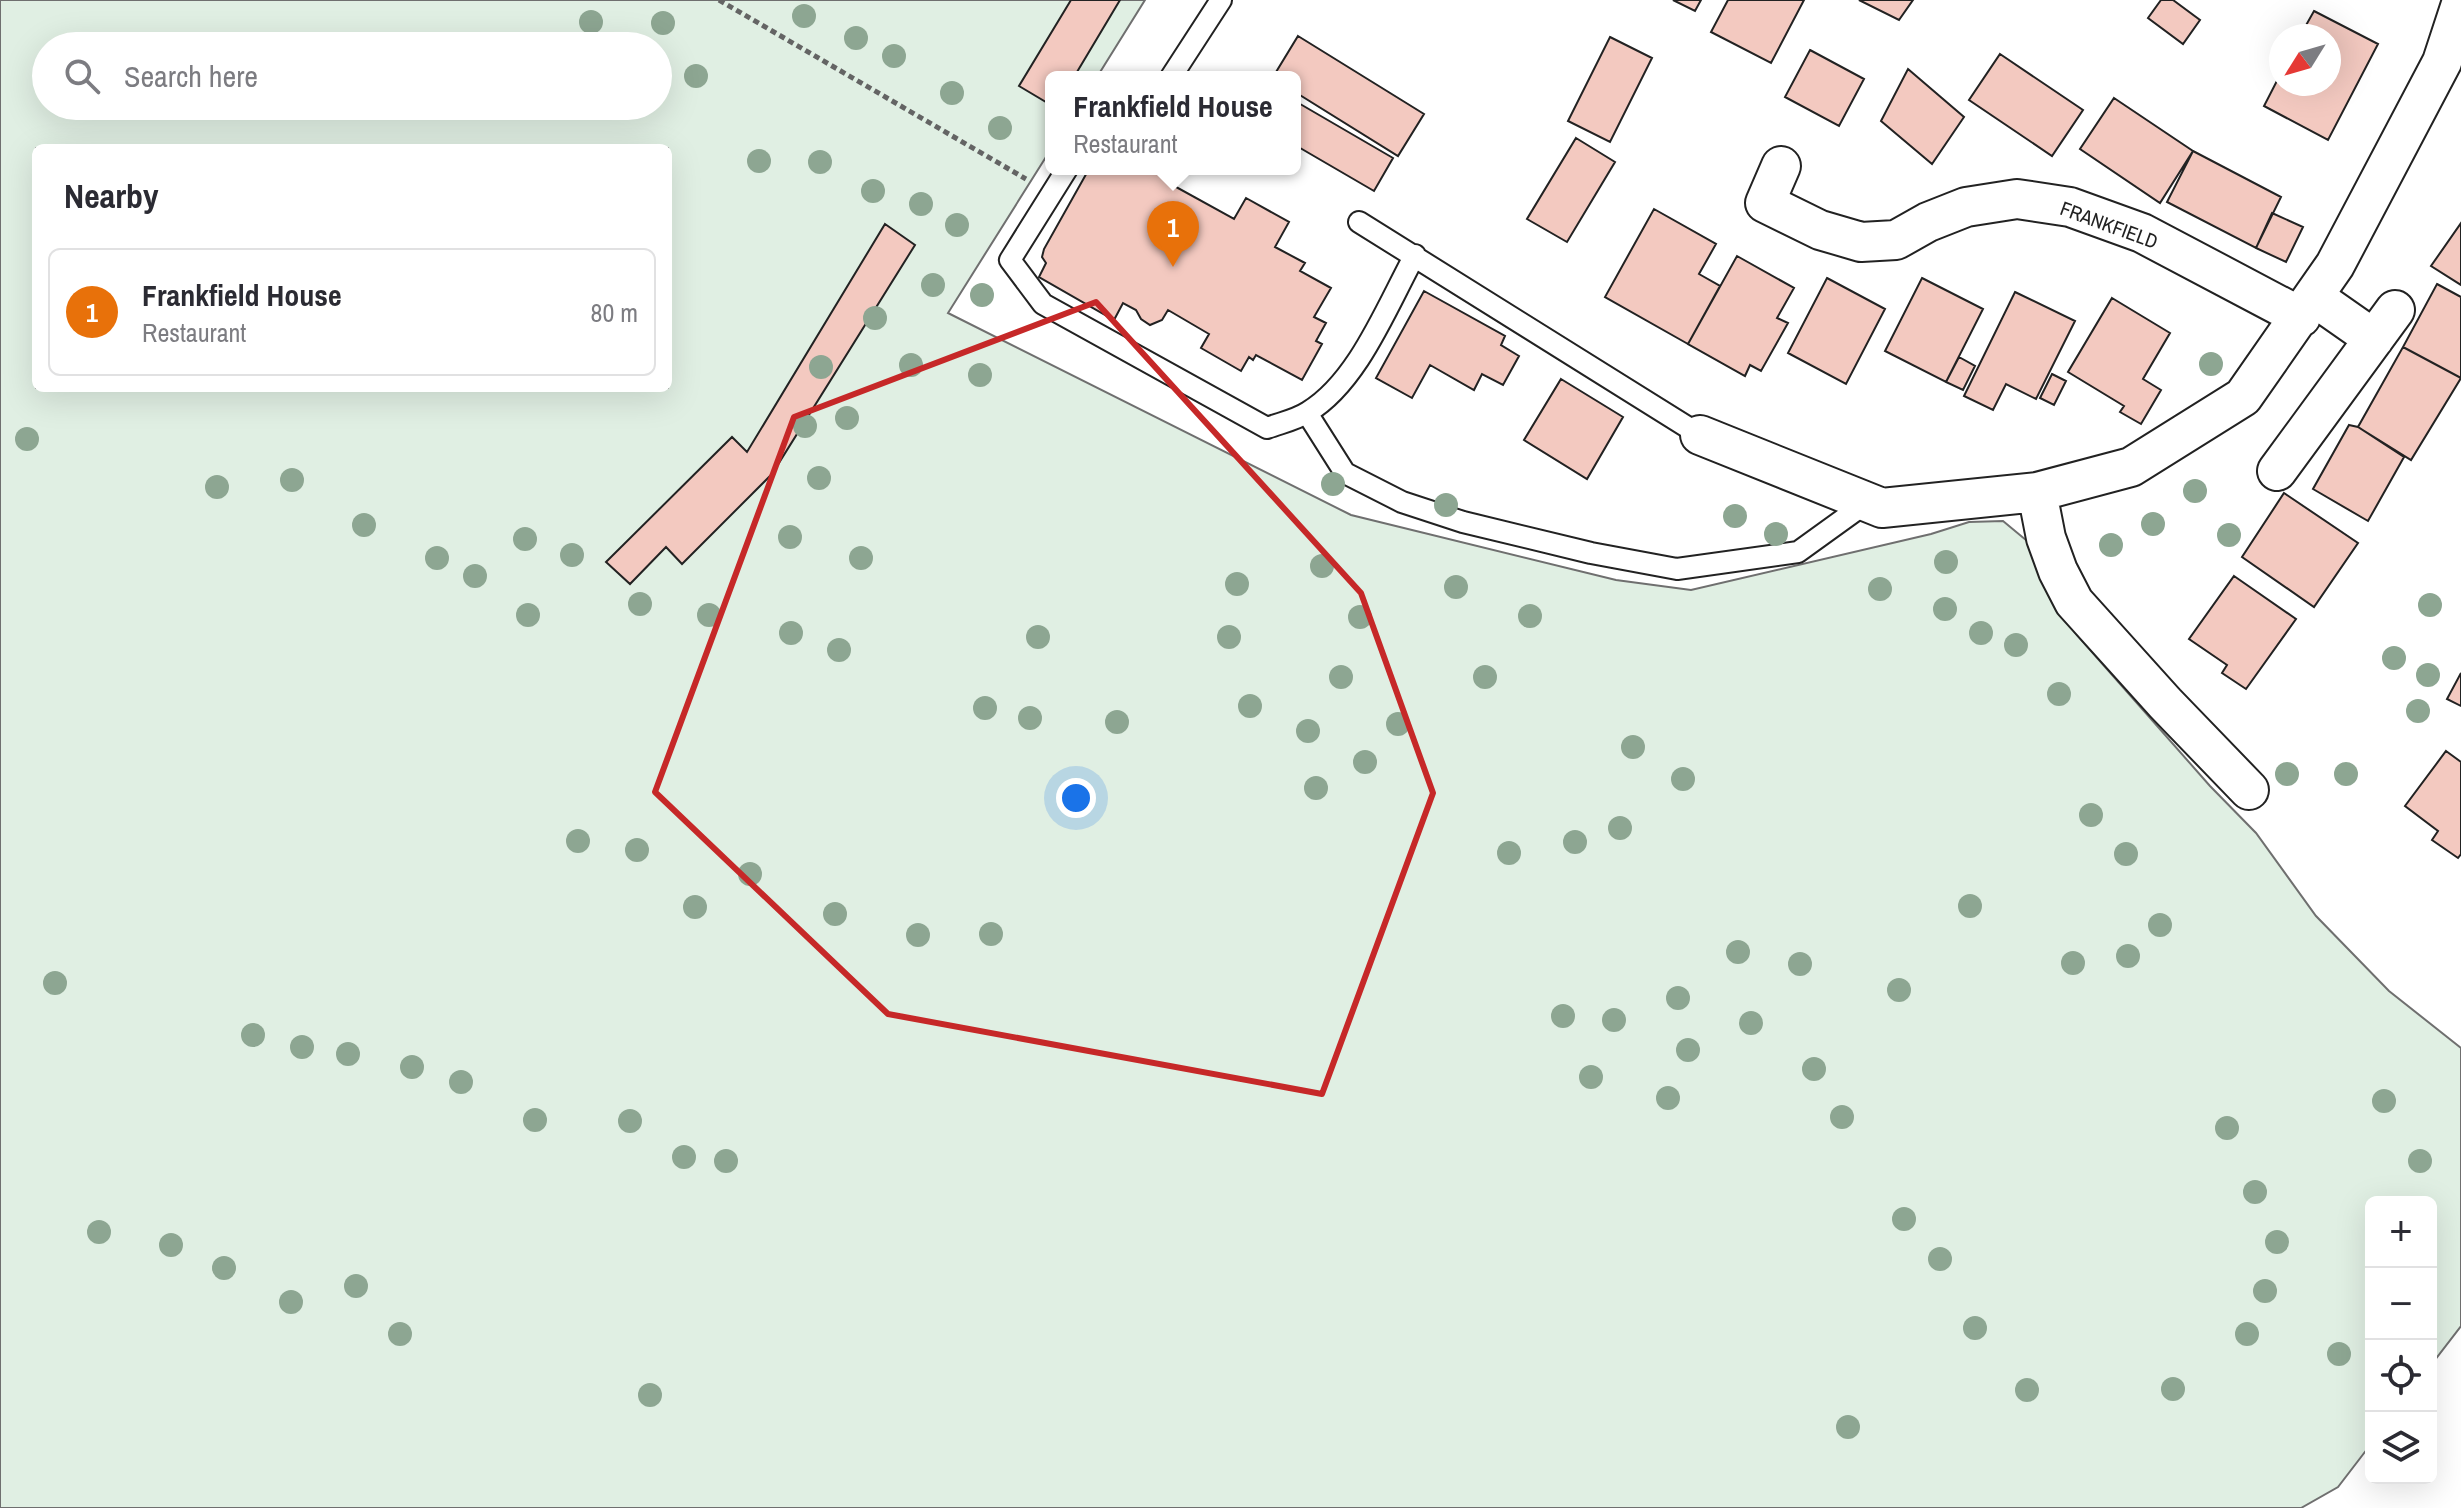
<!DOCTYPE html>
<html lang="en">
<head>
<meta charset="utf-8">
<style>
  body { margin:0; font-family:"Archivo Narrow",sans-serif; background:#f2f2f3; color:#2b2b33 }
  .controls { position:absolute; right:24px; bottom:24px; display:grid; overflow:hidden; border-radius:12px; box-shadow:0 8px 32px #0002 }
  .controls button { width:72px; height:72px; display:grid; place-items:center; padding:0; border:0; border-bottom:2px solid #e1e1e2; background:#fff; color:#2b2b33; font:40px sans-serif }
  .compass { position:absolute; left:2269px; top:24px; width:72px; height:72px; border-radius:50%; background:#fff; box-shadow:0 8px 32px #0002; rotate:233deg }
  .you { position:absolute; left:1076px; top:798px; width:28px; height:28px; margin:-20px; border:6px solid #fff; border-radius:50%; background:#1a73e8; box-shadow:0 0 0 12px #1a73e833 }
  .badge { display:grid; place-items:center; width:52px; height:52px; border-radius:50%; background:#0b8043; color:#fff; font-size:26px; font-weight:700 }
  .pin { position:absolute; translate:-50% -66px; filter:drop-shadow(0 2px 4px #0008) }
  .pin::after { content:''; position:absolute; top:42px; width:28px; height:24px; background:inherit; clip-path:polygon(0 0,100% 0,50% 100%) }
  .popup { position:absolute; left:1045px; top:71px; width:256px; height:104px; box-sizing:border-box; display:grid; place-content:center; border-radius:12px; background:#fff; filter:drop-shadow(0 2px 6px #0005); font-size:26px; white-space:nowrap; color:#7c7c81 }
  .popup b { font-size:30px; color:#2b2b33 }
  .popup::after { content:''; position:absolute; left:50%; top:100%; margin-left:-16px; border:16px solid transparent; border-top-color:#fff }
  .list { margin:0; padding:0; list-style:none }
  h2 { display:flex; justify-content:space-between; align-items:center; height:104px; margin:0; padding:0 32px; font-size:34px }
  h2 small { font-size:26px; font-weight:400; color:#7c7c81 }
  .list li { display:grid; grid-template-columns:52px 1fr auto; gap:24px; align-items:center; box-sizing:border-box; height:128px; margin:0 16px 16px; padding:0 16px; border:2px solid #e1e1e2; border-radius:12px }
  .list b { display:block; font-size:30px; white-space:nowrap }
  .list p { margin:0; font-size:26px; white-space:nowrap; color:#7c7c81 }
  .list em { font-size:26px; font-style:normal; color:#7c7c81 }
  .icon { flex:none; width:44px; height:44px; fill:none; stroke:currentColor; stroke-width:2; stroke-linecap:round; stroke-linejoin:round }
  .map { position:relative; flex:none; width:2461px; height:1508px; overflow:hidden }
  .search { position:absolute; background:#fff; box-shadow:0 8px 32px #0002; left:32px; top:32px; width:640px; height:88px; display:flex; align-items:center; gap:20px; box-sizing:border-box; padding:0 28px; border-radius:44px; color:#7c7c81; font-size:30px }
  .panel { position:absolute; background:#fff; box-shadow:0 8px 32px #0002; left:32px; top:144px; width:640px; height:248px; border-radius:12px }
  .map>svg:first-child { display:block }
  .green { fill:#e0efe3; stroke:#6f6f6f; stroke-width:2; fill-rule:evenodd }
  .building { fill:#f3c9c0; stroke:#222; stroke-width:2 }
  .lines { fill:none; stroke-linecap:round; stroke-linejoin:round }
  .service-casing { stroke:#222; stroke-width:24 }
  .minor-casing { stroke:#222; stroke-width:42 }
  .path { stroke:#646464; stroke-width:5; stroke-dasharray:6 4; stroke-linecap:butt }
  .service { stroke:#fff; stroke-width:20 }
  .minor { stroke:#fff; stroke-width:38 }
  .tree { fill:#8da692 }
  .marked { fill:none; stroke:#c62828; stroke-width:6; stroke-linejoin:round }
  .labels { text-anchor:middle; stroke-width:6; stroke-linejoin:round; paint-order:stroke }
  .street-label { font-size:20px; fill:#222; stroke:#fff }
</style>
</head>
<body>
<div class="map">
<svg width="2461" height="1508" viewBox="0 0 2461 1508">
  <rect width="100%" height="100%" fill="#fff"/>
  <path class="green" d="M0,0H1145L1097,77H1051V149L948,313L1351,515L1616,580L1691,590L1931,534L1969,522L2003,521L2032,545L2039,571L2051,600L2077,635L2210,786L2256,833L2316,916L2389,991L2461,1048V1326L2431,1365V1202H2371V1444L2338,1487L2301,1508H0ZM46,46H658V106H46ZM36,148H668V388H36Z"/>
  <path class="building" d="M1071,0H1120L1074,77H1051V105L1019,86Z
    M1673,0H1701L1695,11Z
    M1728,0H1804L1771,63L1711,32Z
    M1859,0H1913L1899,20Z
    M2161,0H2173L2200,20L2183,44L2148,18Z
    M2314,11L2378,44L2328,140L2264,106L2281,73V84H2329V36H2300Z
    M1298,36L1424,114L1398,156L1295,92V77H1273Z
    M1610,37L1652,58L1610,142L1568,121Z
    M1810,50L1864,79L1839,126L1785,97Z
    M2000,54L2083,110L2052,156L1969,100Z
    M1908,69L1964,117L1932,164L1881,121Z
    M2114,98L2193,151L2160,203L2080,149Z
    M1295,101L1393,158L1374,191L1295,145Z
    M1576,138L1615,162L1567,242L1527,219Z
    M2193,151L2281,197L2256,248L2167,202Z
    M1089,169H1163L1167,182L1234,219L1246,198L1289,222L1275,247L1305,263L1300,271L1331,288L1314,317L1326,323L1316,341L1322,344L1302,380L1256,355L1253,360L1249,357L1241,371L1201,348L1209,334L1168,310L1162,320L1150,325L1141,319L1136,310L1123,303L1114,320L1039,277L1046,263L1042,257L1044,249Z
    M1654,209L1716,244L1699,274L1720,286L1688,344L1605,297Z
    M2272,213L2303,227L2286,262L2256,248Z
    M2461,223V285L2431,266Z
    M885,224L915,245L772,474L682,564L666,547L630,584L606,562L732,437L747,452Z
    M1737,256L1794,288L1777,318L1788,323L1761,371L1750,365L1745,376L1688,344Z
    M1827,278L1885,309L1846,384L1788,353Z
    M1922,278L1983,309L1946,382L1885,351Z
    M2437,284L2461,297V378L2403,347Z
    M1424,291L1505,336L1501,345L1519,356L1503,385L1482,374L1474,390L1430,365L1412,398L1376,378Z
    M2015,292L2075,321L2036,399L2006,384L1993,410L1964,396Z
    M2112,298L2170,333L2143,379L2161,390L2141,424L2120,412L2124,406L2068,372Z
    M2403,347L2461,378L2411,460L2358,427Z
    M1959,357L1975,366L1963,390L1946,382Z
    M2052,374L2066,381L2054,405L2040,398Z
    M1561,379L1623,417L1587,479L1524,440Z
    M2349,425L2358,427L2404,457L2368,521L2313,489Z
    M2284,493L2358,543L2314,607L2242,557Z
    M2234,576L2296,619L2246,689L2222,673L2227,665L2189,639Z
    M2461,673V706L2447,699Z
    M2446,751L2461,762V854L2458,858L2432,840L2438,831L2405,806Z"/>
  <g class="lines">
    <defs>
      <path id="service" d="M1171,77L1221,0
        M1067,169L1010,260L1043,304L1267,428C1280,423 1296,420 1308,412C1358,382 1387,306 1415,255
        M1359,222L1700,435
        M1307,413L1345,473L1402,502L1463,522L1591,553L1677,569L1798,552L1866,503"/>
      <path id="minor" d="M1781,166L1765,203L1820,230L1861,242L1896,240L1928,222L1966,207L2017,199L2070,207L2142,233L2301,317
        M2314,297L2374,339
        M1700,435L1882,508L2037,492
        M2277,471L2395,310
        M2249,790L2165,703L2074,602L2058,571L2046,538L2037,492L2131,467L2243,397L2335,265L2442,62L2461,4"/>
    </defs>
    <use href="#service" class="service-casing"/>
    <use href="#minor" class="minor-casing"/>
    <path class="path" d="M719,0L1026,179"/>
    <use href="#service" class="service"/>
    <use href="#minor" class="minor"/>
  </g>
  <g class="tree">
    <circle cx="804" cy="16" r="12"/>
    <circle cx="591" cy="22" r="12"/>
    <circle cx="663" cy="23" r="12"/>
    <circle cx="856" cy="38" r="12"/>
    <circle cx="894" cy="56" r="12"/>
    <circle cx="696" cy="76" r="12"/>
    <circle cx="952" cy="93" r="12"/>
    <circle cx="1000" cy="128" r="12"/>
    <circle cx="759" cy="161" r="12"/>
    <circle cx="820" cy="162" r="12"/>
    <circle cx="873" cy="191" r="12"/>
    <circle cx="921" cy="204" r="12"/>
    <circle cx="957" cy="225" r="12"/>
    <circle cx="933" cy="285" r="12"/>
    <circle cx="982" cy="295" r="12"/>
    <circle cx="875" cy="318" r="12"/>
    <circle cx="2211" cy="364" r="12"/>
    <circle cx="911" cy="365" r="12"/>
    <circle cx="821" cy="367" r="12"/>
    <circle cx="980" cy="375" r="12"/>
    <circle cx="847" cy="418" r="12"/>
    <circle cx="805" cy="426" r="12"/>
    <circle cx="27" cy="439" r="12"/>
    <circle cx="819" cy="478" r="12"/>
    <circle cx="292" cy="480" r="12"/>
    <circle cx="1333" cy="484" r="12"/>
    <circle cx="217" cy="487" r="12"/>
    <circle cx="2195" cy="491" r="12"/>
    <circle cx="1446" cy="505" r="12"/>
    <circle cx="1735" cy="516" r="12"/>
    <circle cx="2153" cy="524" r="12"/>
    <circle cx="364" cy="525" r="12"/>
    <circle cx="1776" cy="534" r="12"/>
    <circle cx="2229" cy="535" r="12"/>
    <circle cx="790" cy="537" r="12"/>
    <circle cx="525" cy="539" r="12"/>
    <circle cx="2111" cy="545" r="12"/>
    <circle cx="572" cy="555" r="12"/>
    <circle cx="437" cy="558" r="12"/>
    <circle cx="861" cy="558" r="12"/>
    <circle cx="1946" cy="562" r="12"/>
    <circle cx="1322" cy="566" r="12"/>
    <circle cx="475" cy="576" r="12"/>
    <circle cx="1237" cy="584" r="12"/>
    <circle cx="1456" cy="587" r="12"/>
    <circle cx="1880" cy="589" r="12"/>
    <circle cx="640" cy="604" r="12"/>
    <circle cx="2430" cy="605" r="12"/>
    <circle cx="1945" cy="609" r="12"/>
    <circle cx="528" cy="615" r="12"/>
    <circle cx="709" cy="615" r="12"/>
    <circle cx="1530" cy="616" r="12"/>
    <circle cx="1360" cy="617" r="12"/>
    <circle cx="791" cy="633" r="12"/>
    <circle cx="1981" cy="633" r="12"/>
    <circle cx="1038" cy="637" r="12"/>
    <circle cx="1229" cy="637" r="12"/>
    <circle cx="2016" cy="645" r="12"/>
    <circle cx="839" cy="650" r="12"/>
    <circle cx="2394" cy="658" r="12"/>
    <circle cx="2428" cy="675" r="12"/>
    <circle cx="1341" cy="677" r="12"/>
    <circle cx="1485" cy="677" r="12"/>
    <circle cx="2059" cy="694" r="12"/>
    <circle cx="1250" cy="706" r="12"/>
    <circle cx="985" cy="708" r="12"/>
    <circle cx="2418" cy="711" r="12"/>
    <circle cx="1030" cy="718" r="12"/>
    <circle cx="1117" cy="722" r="12"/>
    <circle cx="1398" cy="724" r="12"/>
    <circle cx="1308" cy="731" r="12"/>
    <circle cx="1633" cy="747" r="12"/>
    <circle cx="1365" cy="762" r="12"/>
    <circle cx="2287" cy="774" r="12"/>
    <circle cx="2346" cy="774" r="12"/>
    <circle cx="1683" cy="779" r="12"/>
    <circle cx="1316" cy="788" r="12"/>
    <circle cx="2091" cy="815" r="12"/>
    <circle cx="1620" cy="828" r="12"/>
    <circle cx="578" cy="841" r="12"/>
    <circle cx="1575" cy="842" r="12"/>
    <circle cx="637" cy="850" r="12"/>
    <circle cx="1509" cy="853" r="12"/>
    <circle cx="2126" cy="854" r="12"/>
    <circle cx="750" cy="874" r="12"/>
    <circle cx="1970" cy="906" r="12"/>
    <circle cx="695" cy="907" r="12"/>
    <circle cx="835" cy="914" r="12"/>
    <circle cx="2160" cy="925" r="12"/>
    <circle cx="991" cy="934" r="12"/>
    <circle cx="918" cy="935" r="12"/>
    <circle cx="1738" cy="952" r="12"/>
    <circle cx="2128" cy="956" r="12"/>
    <circle cx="2073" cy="963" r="12"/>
    <circle cx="1800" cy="964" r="12"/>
    <circle cx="55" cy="983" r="12"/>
    <circle cx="1899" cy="990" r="12"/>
    <circle cx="1678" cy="998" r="12"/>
    <circle cx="1563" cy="1016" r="12"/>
    <circle cx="1614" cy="1020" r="12"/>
    <circle cx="1751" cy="1023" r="12"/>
    <circle cx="253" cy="1035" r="12"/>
    <circle cx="302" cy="1047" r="12"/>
    <circle cx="1688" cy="1050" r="12"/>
    <circle cx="348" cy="1054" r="12"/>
    <circle cx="412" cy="1067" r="12"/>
    <circle cx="1814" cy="1069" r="12"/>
    <circle cx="1591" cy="1077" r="12"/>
    <circle cx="461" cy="1082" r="12"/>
    <circle cx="1668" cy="1098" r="12"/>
    <circle cx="2384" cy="1101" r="12"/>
    <circle cx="1842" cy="1117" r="12"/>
    <circle cx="535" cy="1120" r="12"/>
    <circle cx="630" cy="1121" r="12"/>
    <circle cx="2227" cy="1128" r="12"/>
    <circle cx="684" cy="1157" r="12"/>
    <circle cx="726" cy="1161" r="12"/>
    <circle cx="2420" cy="1161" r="12"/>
    <circle cx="2255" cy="1192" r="12"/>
    <circle cx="1904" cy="1219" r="12"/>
    <circle cx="99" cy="1232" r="12"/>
    <circle cx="2277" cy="1242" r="12"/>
    <circle cx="171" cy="1245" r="12"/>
    <circle cx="1940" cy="1259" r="12"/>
    <circle cx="224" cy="1268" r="12"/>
    <circle cx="356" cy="1286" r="12"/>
    <circle cx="2265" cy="1291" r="12"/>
    <circle cx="291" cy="1302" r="12"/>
    <circle cx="1975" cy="1328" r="12"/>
    <circle cx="400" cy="1334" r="12"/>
    <circle cx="2247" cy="1334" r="12"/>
    <circle cx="2339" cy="1354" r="12"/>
    <circle cx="2173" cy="1389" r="12"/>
    <circle cx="2027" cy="1390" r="12"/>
    <circle cx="650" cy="1395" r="12"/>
    <circle cx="1848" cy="1427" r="12"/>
  </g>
  <path class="marked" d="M1096,302L1361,593L1433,793L1322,1094L888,1014L655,792L794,417Z"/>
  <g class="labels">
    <g class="street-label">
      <text transform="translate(2109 225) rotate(20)" y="7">FRANKFIELD</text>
    </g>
  </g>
</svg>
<div class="controls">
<button>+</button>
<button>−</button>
<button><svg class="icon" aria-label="locate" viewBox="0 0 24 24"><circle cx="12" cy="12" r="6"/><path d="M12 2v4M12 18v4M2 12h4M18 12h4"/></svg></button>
<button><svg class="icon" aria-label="layers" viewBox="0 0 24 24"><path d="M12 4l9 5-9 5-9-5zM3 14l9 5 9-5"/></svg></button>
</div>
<svg class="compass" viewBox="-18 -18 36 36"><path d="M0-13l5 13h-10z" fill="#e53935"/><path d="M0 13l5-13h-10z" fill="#7c7c81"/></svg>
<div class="you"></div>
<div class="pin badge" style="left:1173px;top:267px;background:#e8710a">1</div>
<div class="popup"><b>Frankfield House</b>Restaurant</div>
<div class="search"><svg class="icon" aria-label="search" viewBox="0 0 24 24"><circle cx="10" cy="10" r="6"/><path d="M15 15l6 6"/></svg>Search here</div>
<section class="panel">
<h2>Nearby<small></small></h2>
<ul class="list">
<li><span class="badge" style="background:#e8710a">1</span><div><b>Frankfield House</b><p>Restaurant</p></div><em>80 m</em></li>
</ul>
</section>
</div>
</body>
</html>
